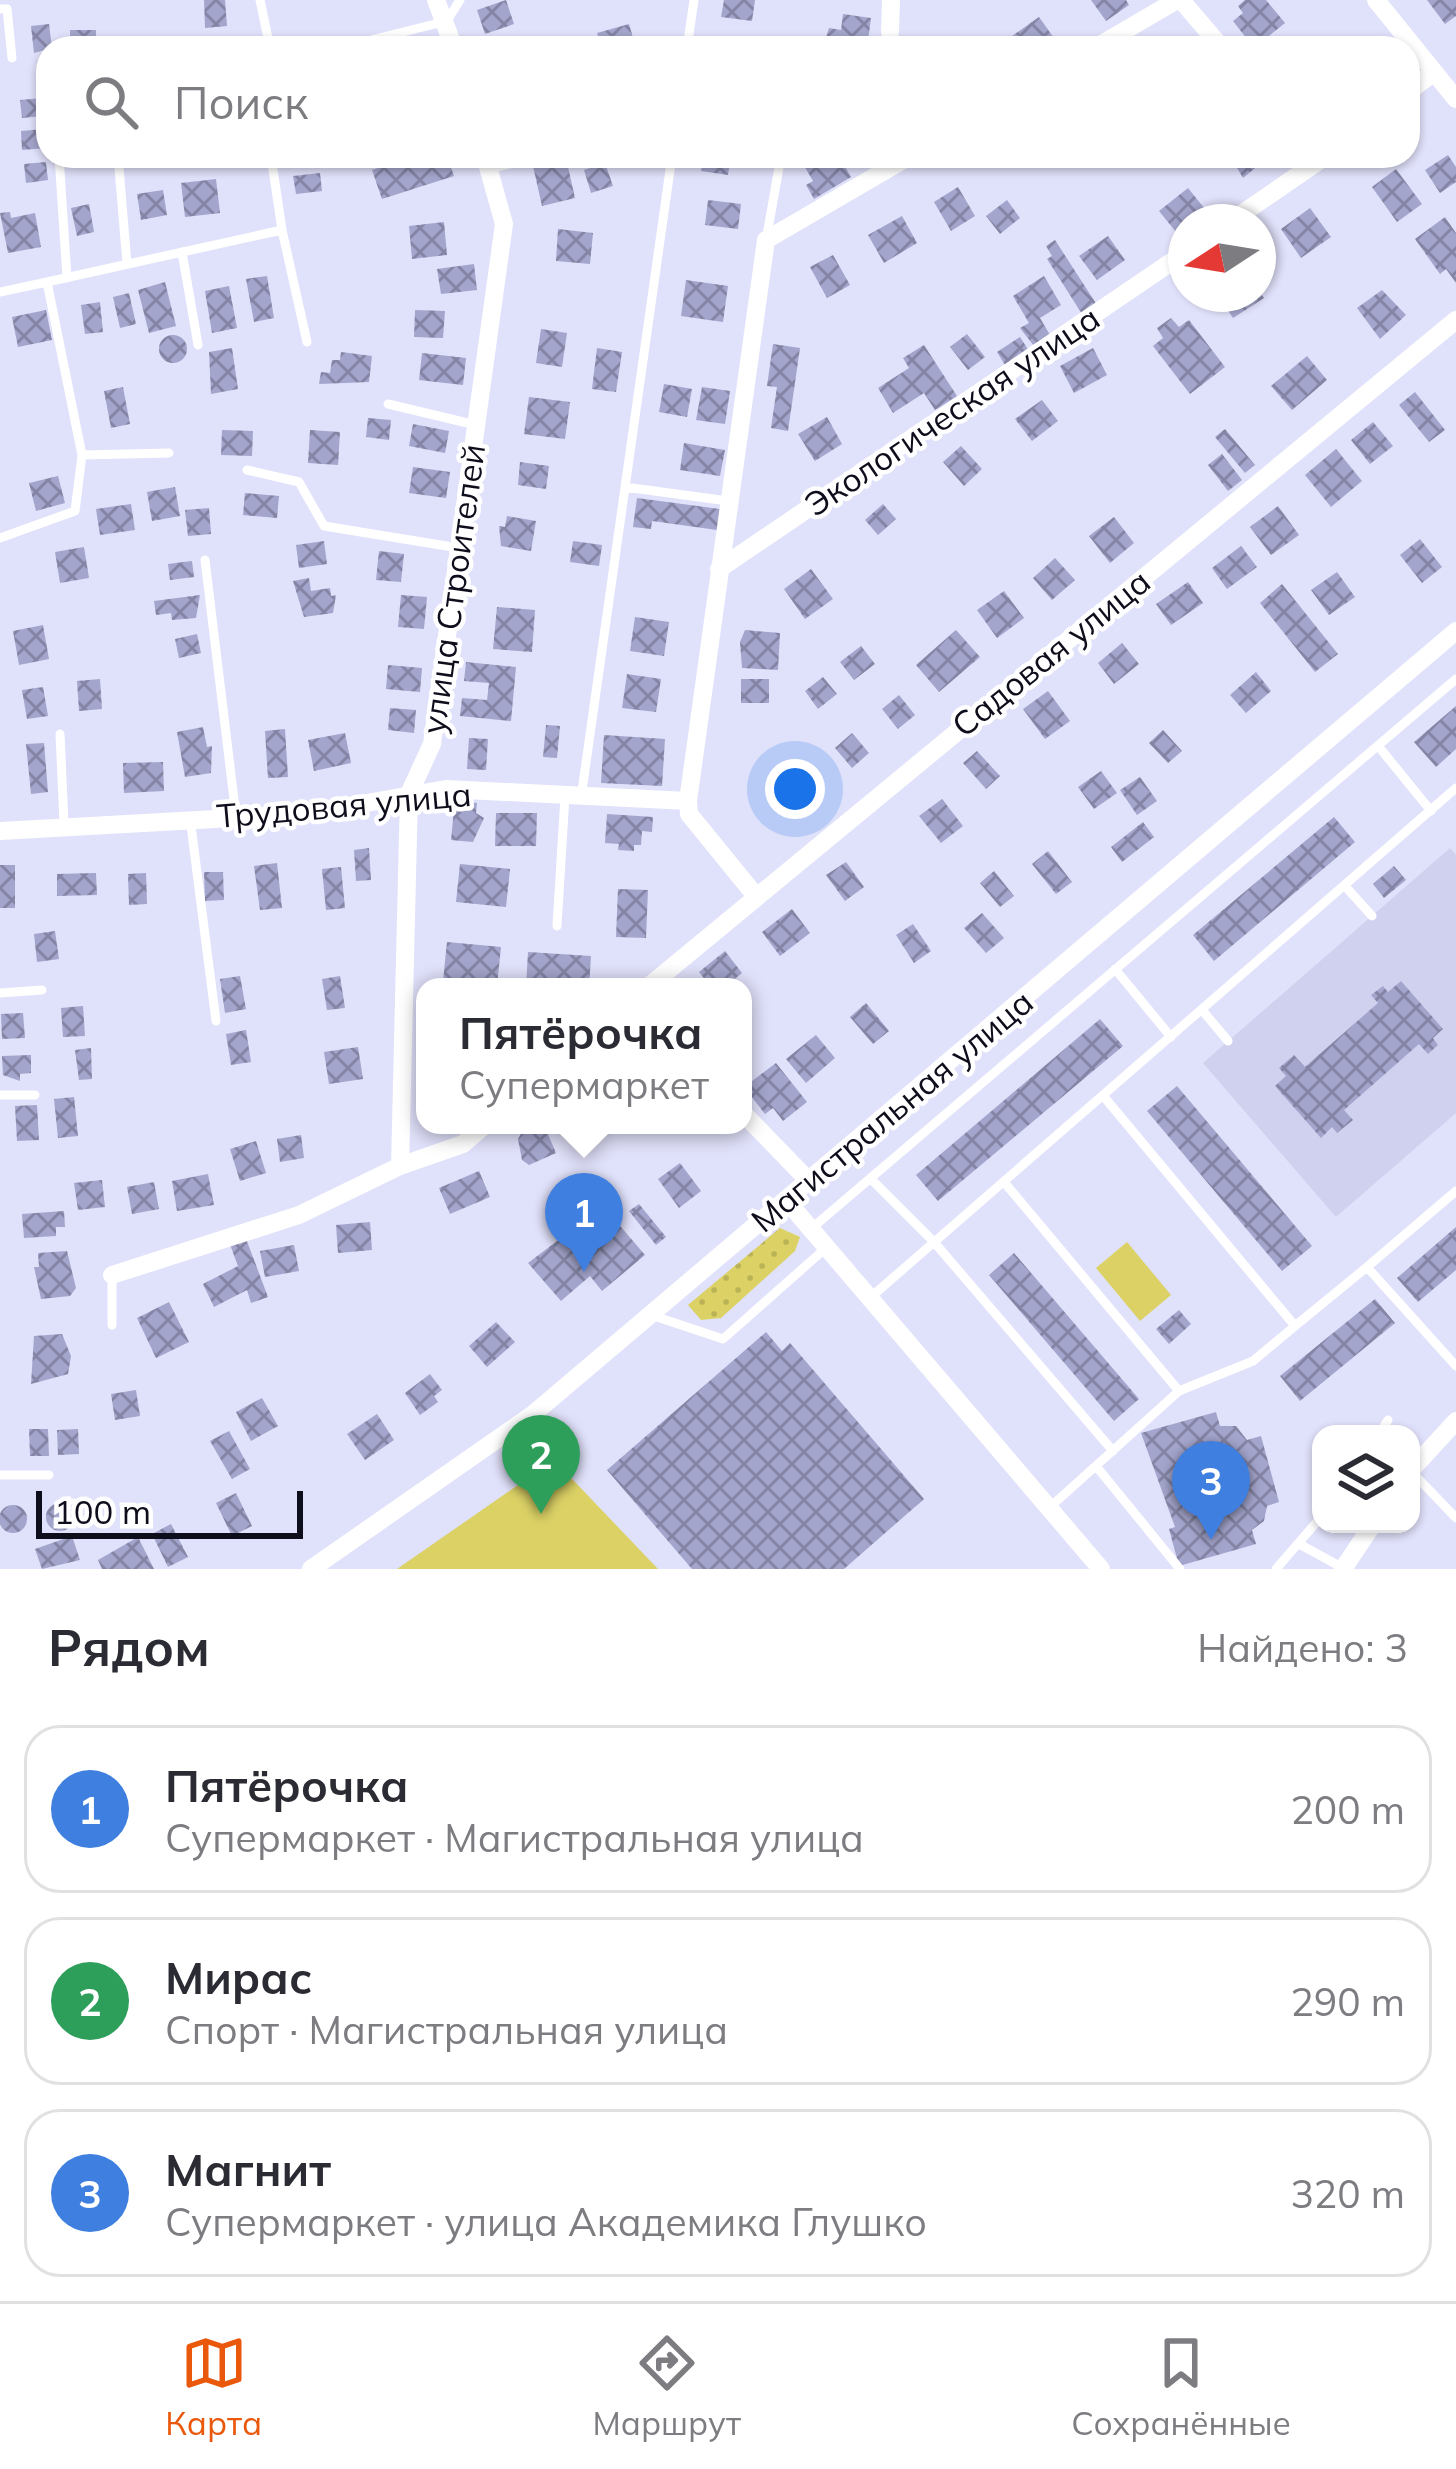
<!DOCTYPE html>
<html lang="ru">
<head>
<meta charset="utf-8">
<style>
  body { margin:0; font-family:Mulish,sans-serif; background:#f7f7f7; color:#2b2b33 }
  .controls { position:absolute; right:36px; bottom:36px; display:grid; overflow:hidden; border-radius:24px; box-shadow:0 3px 9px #0004 }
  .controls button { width:108px; height:108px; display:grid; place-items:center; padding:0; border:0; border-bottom:3px solid #e1e1e2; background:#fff; color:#2b2b33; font:60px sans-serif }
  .compass { position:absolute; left:1168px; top:204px; width:108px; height:108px; border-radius:50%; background:#fff; box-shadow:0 3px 9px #0004; rotate:258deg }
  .scale { position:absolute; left:36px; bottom:30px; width:267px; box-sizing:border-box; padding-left:12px; border:6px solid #0d0d1b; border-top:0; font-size:33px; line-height:42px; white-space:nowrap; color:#0d0d1b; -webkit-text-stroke:9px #fff; paint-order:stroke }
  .you { position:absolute; left:795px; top:789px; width:42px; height:42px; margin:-30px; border:9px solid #fff; border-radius:50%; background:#1a73e8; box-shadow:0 0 0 18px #1a73e833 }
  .badge { display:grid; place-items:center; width:78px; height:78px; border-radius:50%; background:#ea580c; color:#fff; font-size:39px; font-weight:700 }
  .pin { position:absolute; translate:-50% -99px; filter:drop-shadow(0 3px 6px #0008) }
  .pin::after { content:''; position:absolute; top:63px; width:42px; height:36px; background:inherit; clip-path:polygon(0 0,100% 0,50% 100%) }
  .popup { position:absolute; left:416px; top:978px; width:336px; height:156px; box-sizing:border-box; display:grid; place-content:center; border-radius:24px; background:#fff; filter:drop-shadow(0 3px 9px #0005); font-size:39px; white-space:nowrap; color:#7c7c81 }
  .popup b { font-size:45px; color:#2b2b33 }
  .popup::after { content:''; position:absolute; left:50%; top:100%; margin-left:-24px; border:24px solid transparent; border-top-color:#fff }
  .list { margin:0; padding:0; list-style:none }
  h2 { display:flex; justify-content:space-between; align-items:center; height:156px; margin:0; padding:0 48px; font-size:51px }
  h2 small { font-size:39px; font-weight:400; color:#7c7c81 }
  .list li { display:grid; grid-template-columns:78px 1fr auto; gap:36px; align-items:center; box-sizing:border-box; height:168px; margin:0 24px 24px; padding:0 24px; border:3px solid #e1e1e2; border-radius:36px }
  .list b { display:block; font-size:45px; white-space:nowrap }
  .list p { margin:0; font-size:39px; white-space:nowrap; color:#7c7c81 }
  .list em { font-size:39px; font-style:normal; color:#7c7c81 }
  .icon { flex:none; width:66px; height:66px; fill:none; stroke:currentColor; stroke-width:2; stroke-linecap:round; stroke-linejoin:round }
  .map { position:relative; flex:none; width:1456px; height:1569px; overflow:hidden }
  .search { position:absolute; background:#fff; box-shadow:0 3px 9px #0004; left:36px; right:36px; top:36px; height:132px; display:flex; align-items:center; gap:30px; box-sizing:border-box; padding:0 42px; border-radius:36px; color:#7c7c81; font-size:45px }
  .sheet { height:732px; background:#fff }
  nav { display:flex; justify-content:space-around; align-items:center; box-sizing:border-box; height:168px; border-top:3px solid #e1e1e2; background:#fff; font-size:33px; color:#7c7c81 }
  nav a { display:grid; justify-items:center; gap:6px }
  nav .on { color:#ea580c }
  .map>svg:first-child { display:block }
  .built { fill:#d0d1ee }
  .green { fill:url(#green-dots) }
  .pitch { fill:#dbd165 }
  .building { fill:url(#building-cross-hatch) }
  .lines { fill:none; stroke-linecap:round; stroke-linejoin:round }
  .lane { stroke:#fff; stroke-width:9 }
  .street { stroke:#fff; stroke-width:18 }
  .labels { text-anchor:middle; stroke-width:9; stroke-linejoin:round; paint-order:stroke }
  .street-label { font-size:33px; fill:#0d0d1b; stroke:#fff }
</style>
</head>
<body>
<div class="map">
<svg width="1456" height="1569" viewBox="0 0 1456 1569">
  <defs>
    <pattern id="green-dots" width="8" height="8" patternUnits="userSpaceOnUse" patternTransform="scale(3)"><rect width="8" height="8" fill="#dbd165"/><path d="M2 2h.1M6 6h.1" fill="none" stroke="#bbb257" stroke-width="1.8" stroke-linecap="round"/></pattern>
    <pattern id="building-cross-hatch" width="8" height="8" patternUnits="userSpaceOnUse" patternTransform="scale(3)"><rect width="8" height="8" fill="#a4a5cc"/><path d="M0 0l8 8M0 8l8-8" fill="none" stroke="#8485a5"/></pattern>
  </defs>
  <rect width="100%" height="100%" fill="#e0e1fa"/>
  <path class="built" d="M1450,848L1456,855V1113L1336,1217L1203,1063Z"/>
  <path class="green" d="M780,1228L800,1237L795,1251L721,1318L701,1320L688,1305Z"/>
  <path class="pitch" d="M1127,1242L1171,1295L1140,1321L1096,1268Z
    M554,1460L658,1569H397Z"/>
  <path class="building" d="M204,0H225L227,26L205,28Z
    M506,0L514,24L485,34L477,10Z
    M724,0H755L752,21L721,17Z
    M1091,0H1126L1129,5L1106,21Z
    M1245,0H1266L1285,23L1254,48L1233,21L1243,13L1238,6Z
    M1427,0H1456V16L1445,24Z
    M843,14L871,18L867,48L824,44L829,28L841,30Z
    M1039,17L1054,38L1040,48H1010L1005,41Z
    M49,24L52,48L34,53L31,26Z
    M629,24L636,48H602L597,33Z
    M70,30H96V48H70Z
    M42,98L44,116L22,118L20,100Z
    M45,129L46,148L22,150L21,131Z
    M1448,155L1456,167V182L1440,193L1425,170Z
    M413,156H447L454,176L382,199L372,170Z
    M703,156H731L728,175L701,171Z
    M817,156H839L851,177L814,199L806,185L813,181L803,164Z
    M1230,156H1262L1265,160L1243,178Z
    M566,158L575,198L542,206L533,166Z
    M46,162L48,180L26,183L24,164Z
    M605,163L613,186L591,193L584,170Z
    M1396,169L1422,204L1397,222L1372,187Z
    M320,173L322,191L296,194L293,176Z
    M216,179L220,213L185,217L181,183Z
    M958,187L975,216L951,231L934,202Z
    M1188,188L1205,209L1176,232L1159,211Z
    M163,190L167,215L141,220L137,194Z
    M708,200L741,204L738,229L705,225Z
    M1007,200L1020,218L1000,234L986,216Z
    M89,204L94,232L77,236L71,208Z
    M1310,208L1331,237L1301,258L1281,229Z
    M10,212L11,218L35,213L41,247L8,253L0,213Z
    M902,216L917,243L884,263L868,235Z
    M1445,217L1456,233V283L1446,269L1440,274L1415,239Z
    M444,222L447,255L412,259L409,226Z
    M558,229L593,233L590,264L556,261Z
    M1108,236L1125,260L1097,280L1079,256Z
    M1055,240L1097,305L1082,314L1047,259L1052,256L1046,246Z
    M833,255L850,285L827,298L810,267Z
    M474,264L477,290L441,294L437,269Z
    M267,276L274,318L254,322L246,279Z
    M1044,276L1061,305L1040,318L1050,335L1034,346L1020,328L1029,323L1013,296Z
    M686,280L728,286L723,322L681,316Z
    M165,282L176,326L149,333L138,290Z
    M229,286L237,328L212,333L205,291Z
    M1382,290L1406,315L1380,339L1357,308Z
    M129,293L136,324L120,328L113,297Z
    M1217,294H1261L1264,298L1233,318Z
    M100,302L103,332L85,334L81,305Z
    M46,310L52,340L18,347L12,317Z
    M415,310L445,311L443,338L414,337Z
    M1171,318L1179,327L1189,320L1225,367L1190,394L1153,346L1163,338L1157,328Z
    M541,329L567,333L562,367L536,363Z
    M967,334L985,357L968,370L950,347Z
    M159 349a14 14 0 1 1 28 0a14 14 0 1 1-28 0Z
    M1020,337L1029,351L1005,365L997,352Z
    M773,344L800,348L788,431L771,428L777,387L767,386Z
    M924,345L957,396L935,410L924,393L893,413L878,388L909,368L903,358Z
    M232,348L238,389L211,394L209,352Z
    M597,348L622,352L616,392L592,389Z
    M1093,348L1107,375L1074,393L1060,366Z
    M341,352L372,356L369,382L319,384L321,372L330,373L332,360H340Z
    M422,353L466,358L463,385L419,380Z
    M1307,356L1327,380L1292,410L1271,386Z
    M664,384L692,389L687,417L659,412Z
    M123,387L130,424L111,428L104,391Z
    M702,387L730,391L725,424L696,420Z
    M1415,392L1445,430L1429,442L1399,405Z
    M529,397L570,402L565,439L524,434Z
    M1042,400L1058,421L1032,441L1015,419Z
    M827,417L842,444L815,461L798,434Z
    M368,418L391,420L389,440L366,437Z
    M1373,422L1393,446L1370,464L1351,440Z
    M413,424L449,431L445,453L409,446Z
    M1225,429L1255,465L1245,473L1215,437Z
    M222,430L253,431L252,456L221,455Z
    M310,430L340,432L338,465L308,463Z
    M684,443L725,450L720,476L680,470Z
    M961,446L982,469L964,486L943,462Z
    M1336,449L1362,481L1331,507L1305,475Z
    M1222,454L1242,480L1228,491L1208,465Z
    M520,462L549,466L546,489L518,485Z
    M413,467L450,472L446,498L409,493Z
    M58,476L65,503L36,511L29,483Z
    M175,487L180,516L152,521L147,492Z
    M245,493L279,496L277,518L243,515Z
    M637,498L720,509L717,530L652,521L651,529L633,527Z
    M131,504L135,530L100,535L96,509Z
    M883,504L896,519L878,535L865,520Z
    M1278,506L1299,535L1271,555L1250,527Z
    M209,508L211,534L188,536L185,510Z
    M507,516L536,521L531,551L501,546L499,526L505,527Z
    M1114,517L1134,543L1110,563L1089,536Z
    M1420,539L1442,567L1422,583L1400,555Z
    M324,541L327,564L299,568L296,545Z
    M573,541L602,545L599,566L570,562Z
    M1241,546L1257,567L1227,589L1212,568Z
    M84,547L89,578L60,583L55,552Z
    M379,551L404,554L401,582L376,580Z
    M1055,558L1075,580L1052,600L1033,578Z
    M192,561L194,577L170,580L168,564Z
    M811,569L833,599L805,619L784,589Z
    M1337,572L1355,597L1329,615L1311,590Z
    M309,578L311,591L330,588L331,596L336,595L333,613L304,617L293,581Z
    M1188,582L1203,603L1171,625L1156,604Z
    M1282,584L1338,654L1315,672L1260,603Z
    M1004,591L1024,618L997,638L977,610Z
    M200,595L196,618L172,620L171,613L156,615L154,601Z
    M401,595L427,597L424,629L398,627Z
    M497,607L535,610L532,652L493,649Z
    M635,617L669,622L664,656L630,651Z
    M43,625L49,659L19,665L13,631Z
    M745,630L780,633L778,670L742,668L740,642Z
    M956,630L980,657L939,692L916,665Z
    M197,634L201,653L179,658L175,639Z
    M1122,643L1139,664L1114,684L1098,663Z
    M861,646L875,664L854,680L840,662Z
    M466,662L516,667L511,721L460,716L462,698L487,700L489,683L464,681Z
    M388,665L422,668L420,692L386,689Z
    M1256,672L1271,691L1246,713L1230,695Z
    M627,674L661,679L656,712L622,708Z
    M823,677L837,694L818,709L805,691Z
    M100,679L102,709L79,711L77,681Z
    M741,679H769V703H741Z
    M43,687L48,716L27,719L22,690Z
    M1048,691L1070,721L1045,739L1023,709Z
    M899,695L915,715L898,729L882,709Z
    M1456,706V749L1436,767L1414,742Z
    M390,708L416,710L414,733L388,730Z
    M546,725L560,726L557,758L543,757Z
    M203,727L207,747L212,746L211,773L185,777L177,732Z
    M285,729L288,777L268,778L265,731Z
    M1163,730L1182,751L1168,763L1149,743Z
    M345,733L351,763L314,771L308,740Z
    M852,733L869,753L852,768L835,748Z
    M604,735L665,739L662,786L601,783Z
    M469,738L488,739L486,770L467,769Z
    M44,743L48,792L31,794L26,744Z
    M977,751L1000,776L986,789L963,763Z
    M163,762L164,791L124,793L123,763Z
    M1101,771L1117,793L1094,809L1078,787Z
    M1140,777L1157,801L1137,815L1120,790Z
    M804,785L818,803L804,813L791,795Z
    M942,799L963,826L941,843L919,816Z
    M455,800L477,803L476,813L484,818L473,842L451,840Z
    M496,813H537L536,846H495Z
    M607,814L653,817L652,832L642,831L641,845H634V851L618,850L619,844L605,843Z
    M1334,817L1355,842L1214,961L1193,935Z
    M1143,822L1154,837L1122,862L1111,847Z
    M369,848L371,880L356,881L354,850Z
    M1048,851L1072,882L1056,894L1032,864Z
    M846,862L864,887L845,901L826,875Z
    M277,863L282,908L260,910L254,866Z
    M460,864L510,869L506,907L456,902Z
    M0,865H15V908H0Z
    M1394,866L1406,880L1384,898L1373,884Z
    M341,867L345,908L326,910L322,869Z
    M994,871L1014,896L1000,907L980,883Z
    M204,872H223L224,900L205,901Z
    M96,873L97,895L57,896V874Z
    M146,873L147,904L129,905L128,874Z
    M618,889L648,890L646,938L616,937Z
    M792,909L810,933L780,956L762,932Z
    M982,913L1004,938L986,953L964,928Z
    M913,924L931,951L914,963L896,935Z
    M55,931L59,959L37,962L34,934Z
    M447,942L501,947L497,986L443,981Z
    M725,951L742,973L725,987H711L699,972Z
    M528,952L591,956L589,987H526Z
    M240,976L246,1009L225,1013L220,979Z
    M340,976L345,1008L327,1010L322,979Z
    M1401,981L1443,1029L1433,1038L1438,1045L1428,1054L1419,1044L1344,1110L1353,1120L1337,1133L1332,1127L1321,1138L1275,1086L1286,1076L1279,1068L1294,1055L1305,1067L1378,1003L1371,995L1383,986L1388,992Z
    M866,1003L889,1031L873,1044L850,1017Z
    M83,1006L85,1036L63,1037L61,1008Z
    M23,1013L25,1038L2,1039L1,1014Z
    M1100,1019L1123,1046L938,1201L916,1175Z
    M246,1030L251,1062L231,1065L226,1034Z
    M816,1035L835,1058L806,1083L786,1059Z
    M358,1047L363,1079L329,1084L324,1052Z
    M91,1048L92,1079L79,1080L75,1050Z
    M31,1055V1073L20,1074V1081L3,1075L2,1056Z
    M776,1063L807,1102L783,1121L773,1108L765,1114L744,1087Z
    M1177,1086L1312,1246L1282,1271L1147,1111Z
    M74,1097L78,1136L58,1138L54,1099Z
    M37,1105L39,1140L17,1141L15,1106Z
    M526,1125H544L556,1153L529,1165L522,1160L518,1139Z
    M301,1135L304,1158L280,1162L277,1139Z
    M256,1141L266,1173L240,1181L230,1149Z
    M680,1163L701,1191L679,1208L658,1179Z
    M479,1171L490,1197L450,1214L439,1188Z
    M208,1174L214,1205L177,1211L172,1181Z
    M102,1180L105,1207L78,1210L74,1183Z
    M154,1182L159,1209L132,1214L127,1187Z
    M639,1204L666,1237L656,1245L629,1211Z
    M603,1206L645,1255L602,1291L590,1276L561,1301L528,1263Z
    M64,1211L65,1227H56V1236L24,1238L22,1214Z
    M370,1222L372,1250L338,1253L336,1225Z
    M1456,1227V1270L1418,1302L1397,1278Z
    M245,1236L268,1297L251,1303L247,1290L214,1307L203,1284L238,1266L229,1242Z
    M294,1245L299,1271L265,1277L260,1251Z
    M67,1251L76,1288L70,1296L41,1299L34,1267H39L38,1253Z
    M1014,1253L1139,1399L1114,1421L989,1275Z
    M1375,1299L1395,1323L1300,1401L1280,1376Z
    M169,1302L189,1342L156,1358L137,1318Z
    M1179,1310L1191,1324L1169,1344L1156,1329Z
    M496,1322L515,1342L487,1367L469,1346Z
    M766,1332L782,1351L790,1343L924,1499L844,1569H692L607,1470Z
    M62,1334L71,1356L68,1374L31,1384L34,1336Z
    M430,1374L442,1390L434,1396L438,1402L420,1415L405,1393Z
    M136,1390L140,1416L115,1420L111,1394Z
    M262,1398L278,1426L251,1441L236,1412Z
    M1216,1412L1220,1426H1236L1247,1440L1261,1436L1279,1502L1267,1506L1264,1521L1252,1530L1256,1544L1179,1566L1169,1529L1175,1527L1141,1433Z
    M377,1414L394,1440L365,1460L347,1434Z
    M29,1429H48L49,1456H30Z
    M78,1429L79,1454L58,1455L57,1430Z
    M229,1431L250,1469L232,1479L210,1441Z
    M236,1493L252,1526L232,1536L216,1503Z
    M46 1517a14 14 0 1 1 28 0a14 14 0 1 1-28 0Z
    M-1 1519a14 14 0 1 1 28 0a14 14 0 1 1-28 0Z
    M171,1524L188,1557L168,1567L152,1534Z
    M72,1536L80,1560L42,1569L35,1549Z
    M138,1537L154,1569H102L98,1560Z"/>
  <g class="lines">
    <path class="lane" d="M260,0L270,48
      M0,9H7L12,58
      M298,48L367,41L447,21L460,0
      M687,48L694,0
      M59,156L67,278
      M118,156L127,264
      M488,169L545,156
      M282,230L307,342
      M767,235L781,156
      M182,252L198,345
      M0,292L47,282
      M388,404L476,425
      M169,453L82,455L47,282L282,230L271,156
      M247,470L299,482L324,526L459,548
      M625,487L728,501
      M0,538L75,511L82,455
      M205,560L236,816
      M60,734L64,824
      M1379,747L1431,811
      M581,798L672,156
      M190,818L216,1021
      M1345,886L1372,916
      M557,926L565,796
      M1115,969L1171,1037
      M0,993L42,990
      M1202,1010L1228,1041
      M0,1095H35
      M1105,1098L1295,1326L1367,1267L1456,1366
      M871,1179L934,1242L1113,1451
      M1004,1182L1179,1391L1253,1361L1295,1326
      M812,1228L1456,679
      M1367,1267L1456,1191
      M871,1297L1456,788
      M651,1315L723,1339L827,1247
      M112,1325V1276
      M532,1415L557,1445
      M1379,1434L1388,1420
      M1096,1466L1180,1569
      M1411,1471L1456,1518
      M0,1475H49
      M1049,1508L1179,1391
      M1301,1545L1343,1568
      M1276,1569L1321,1517"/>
    <path class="street" d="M436,0L454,48
      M1181,0L1222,48
      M1376,0L1456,99
      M890,32L891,0
      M1095,48L1177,0
      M1408,92L1434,72
      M1230,222L1326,156
      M719,569L1186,252
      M0,831L304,814L446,789L688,801
      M755,895L689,814L688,801L766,240L910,156
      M648,987L1456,320
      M743,1113L808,1180
      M400,1166L409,794L432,744L504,224L485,156
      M787,1201L1101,1569
      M112,1275L299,1215L400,1166L463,1144L485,1125
      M1411,1470L1456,1421
      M311,1569L532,1415L1456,631
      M1343,1569L1373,1524"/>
  </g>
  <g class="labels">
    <g class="street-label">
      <text transform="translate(952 411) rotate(-34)" y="12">Экологическая улица</text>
      <text transform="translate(453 589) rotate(-82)" y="12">улица Строителей</text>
      <text transform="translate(1051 653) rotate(-39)" y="12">Садовая улица</text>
      <text transform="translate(344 805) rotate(-5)" y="12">Трудовая улица</text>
      <text transform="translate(892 1111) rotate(-40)" y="12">Магистральная улица</text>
    </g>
  </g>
</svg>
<div class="controls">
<button><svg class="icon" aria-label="layers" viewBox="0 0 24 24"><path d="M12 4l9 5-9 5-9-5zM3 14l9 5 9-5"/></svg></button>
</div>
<svg class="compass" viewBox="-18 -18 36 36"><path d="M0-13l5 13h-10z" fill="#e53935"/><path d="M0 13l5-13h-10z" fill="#7c7c81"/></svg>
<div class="scale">100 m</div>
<div class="you"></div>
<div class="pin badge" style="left:584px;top:1272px;background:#3f7fe0">1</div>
<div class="popup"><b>Пятёрочка</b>Супермаркет</div>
<div class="pin badge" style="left:541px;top:1514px;background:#2e9e5b">2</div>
<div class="pin badge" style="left:1211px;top:1540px;background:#3f7fe0">3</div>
<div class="search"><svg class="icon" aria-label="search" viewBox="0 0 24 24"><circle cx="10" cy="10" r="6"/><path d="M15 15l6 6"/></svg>Поиск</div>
</div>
<section class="sheet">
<h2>Рядом<small>Найдено: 3</small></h2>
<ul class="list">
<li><span class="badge" style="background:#3f7fe0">1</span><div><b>Пятёрочка</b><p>Супермаркет · Магистральная улица</p></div><em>200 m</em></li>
<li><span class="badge" style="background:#2e9e5b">2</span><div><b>Мирас</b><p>Спорт · Магистральная улица</p></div><em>290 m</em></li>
<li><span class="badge" style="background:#3f7fe0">3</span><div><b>Магнит</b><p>Супермаркет · улица Академика Глушко</p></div><em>320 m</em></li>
</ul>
</section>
<nav>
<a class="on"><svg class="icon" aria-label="map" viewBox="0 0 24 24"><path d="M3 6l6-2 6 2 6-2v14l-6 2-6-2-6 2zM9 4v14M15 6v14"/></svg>Карта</a>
<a><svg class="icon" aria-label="directions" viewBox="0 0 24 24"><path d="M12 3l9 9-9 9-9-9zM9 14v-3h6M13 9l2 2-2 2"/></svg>Маршрут</a>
<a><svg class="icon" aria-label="saved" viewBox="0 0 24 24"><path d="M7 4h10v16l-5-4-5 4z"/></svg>Сохранённые</a>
</nav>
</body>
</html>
